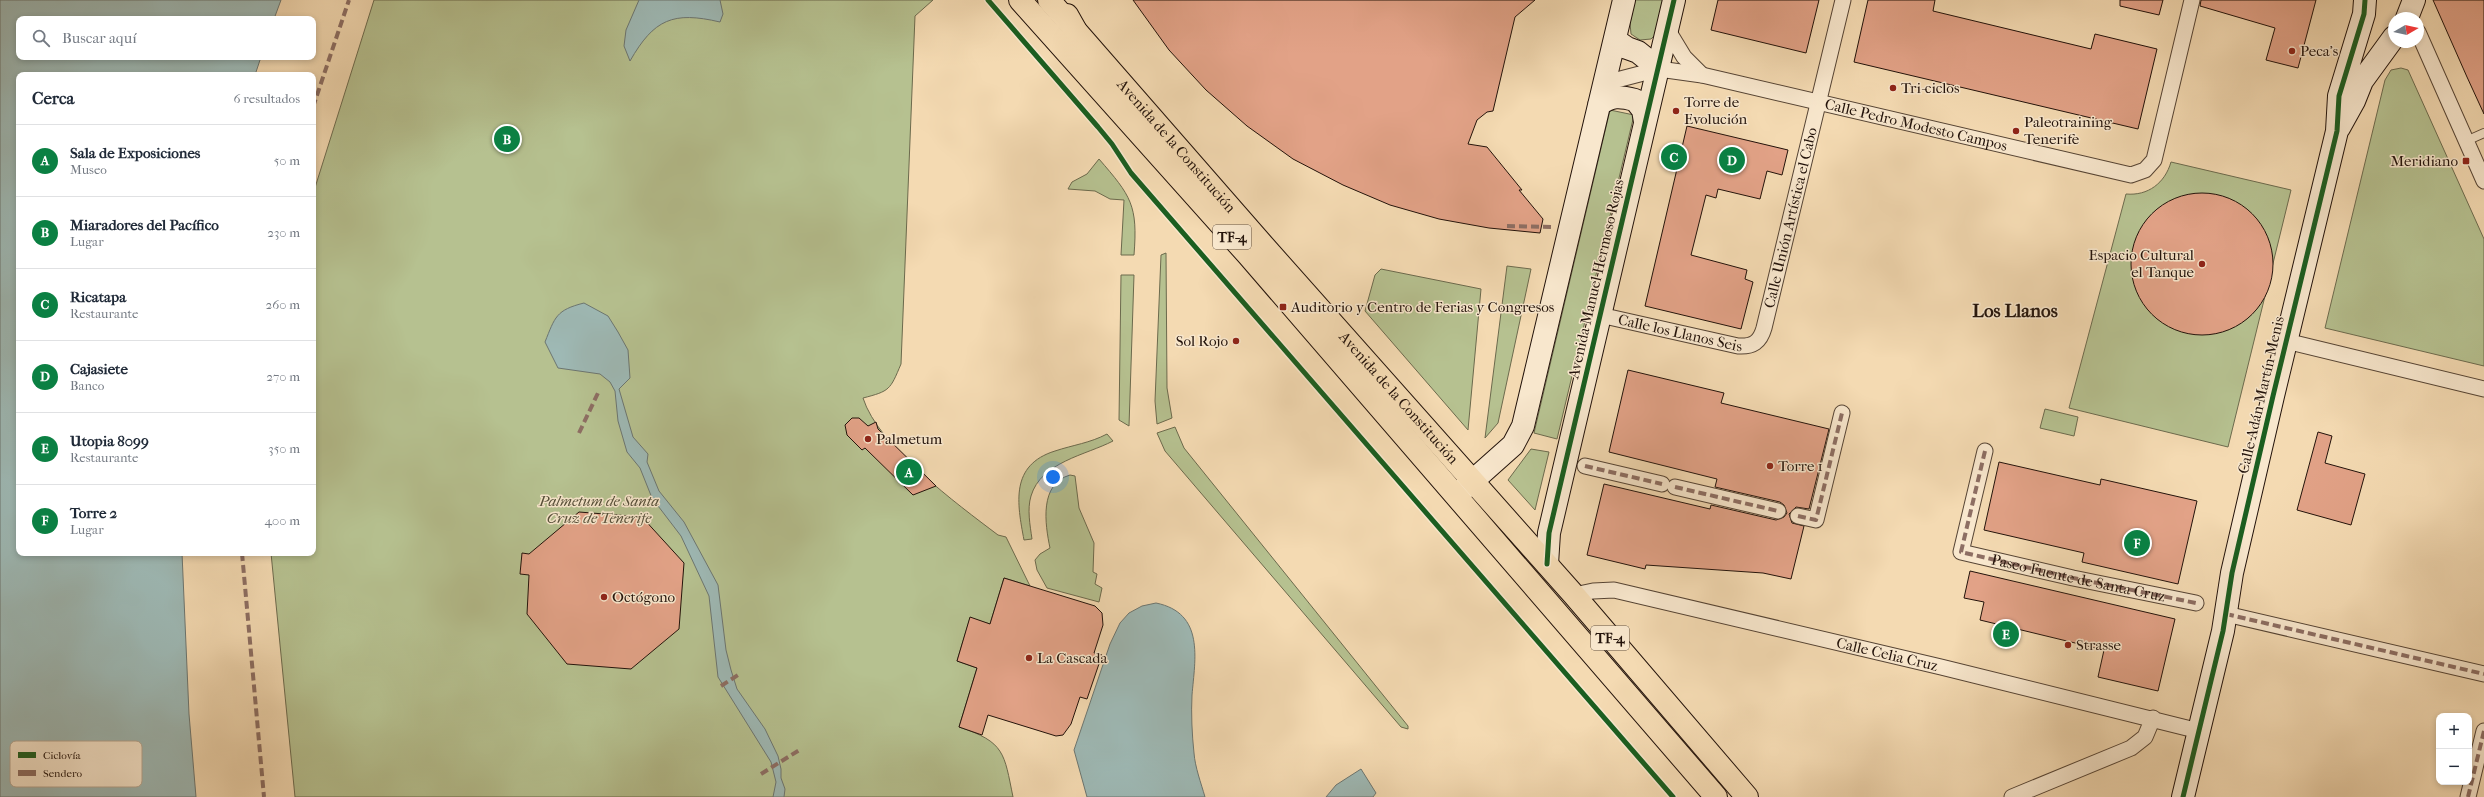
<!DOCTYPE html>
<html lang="es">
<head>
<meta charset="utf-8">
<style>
  body { margin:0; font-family:"IM FELL French Canon",serif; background:#f6f6f7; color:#1f2937 }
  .controls { position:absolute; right:12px; bottom:12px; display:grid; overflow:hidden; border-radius:8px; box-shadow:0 2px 6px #0003 }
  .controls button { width:36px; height:36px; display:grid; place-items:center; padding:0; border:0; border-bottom:1px solid #e0e1e3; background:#fff; color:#1f2937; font:20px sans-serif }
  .compass { position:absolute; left:2388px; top:12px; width:36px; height:36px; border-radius:50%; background:#fff; box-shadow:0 2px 6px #0003; rotate:81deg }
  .you { position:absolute; left:1053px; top:477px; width:14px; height:14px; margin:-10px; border:3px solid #fff; border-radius:50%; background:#1a73e8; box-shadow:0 0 0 6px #1a73e833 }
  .badge { display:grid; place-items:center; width:26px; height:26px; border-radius:50%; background:#0b8043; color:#fff; font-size:13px; font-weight:700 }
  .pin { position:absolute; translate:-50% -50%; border:2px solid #fff; box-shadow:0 1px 4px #0006 }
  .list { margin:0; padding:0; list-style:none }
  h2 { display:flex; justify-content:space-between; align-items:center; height:52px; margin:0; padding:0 16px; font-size:17px }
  h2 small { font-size:13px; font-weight:400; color:#747a83 }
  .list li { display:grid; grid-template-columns:26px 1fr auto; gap:12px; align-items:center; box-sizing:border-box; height:72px; padding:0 16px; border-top:1px solid #e0e1e3 }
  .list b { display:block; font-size:15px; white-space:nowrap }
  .list p { margin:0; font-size:13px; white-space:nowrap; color:#747a83 }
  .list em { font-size:13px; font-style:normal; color:#747a83 }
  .icon { flex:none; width:22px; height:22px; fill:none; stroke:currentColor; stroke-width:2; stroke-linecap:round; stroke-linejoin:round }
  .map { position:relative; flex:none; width:2484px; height:797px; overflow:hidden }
  .search { position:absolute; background:#fff; box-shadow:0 2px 6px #0003; left:16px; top:16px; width:300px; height:44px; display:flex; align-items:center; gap:10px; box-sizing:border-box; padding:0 14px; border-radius:8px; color:#747a83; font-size:15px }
  .panel { position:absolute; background:#fff; box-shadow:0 2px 6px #0003; left:16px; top:72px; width:300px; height:484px; border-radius:8px }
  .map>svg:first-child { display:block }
  .green { fill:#b6c190; stroke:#6c6a4d }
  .water { fill:#9eb9b5; stroke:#6c7671 }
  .building { fill:#e2a287; stroke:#22120a }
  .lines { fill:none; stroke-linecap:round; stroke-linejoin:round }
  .lane-casing { stroke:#564434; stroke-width:10 }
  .street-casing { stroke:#564434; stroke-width:17 }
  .secondary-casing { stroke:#22120a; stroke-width:24 }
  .primary-casing { stroke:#22120a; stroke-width:24 }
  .highway-casing { stroke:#22120a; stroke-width:24 }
  .lane { stroke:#f8e7cd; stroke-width:8 }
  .street { stroke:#f8e7cd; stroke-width:15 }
  .secondary { stroke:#f8e7cd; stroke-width:22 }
  .primary { stroke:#f4dab2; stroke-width:22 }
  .highway { stroke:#f4dab2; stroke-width:22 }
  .quiet { stroke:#8d6e63; stroke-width:4; stroke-dasharray:8 4; stroke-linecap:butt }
  .cycleway-casing { stroke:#f8e7cd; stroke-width:8 }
  .cycleway { stroke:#1b5e20; stroke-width:5 }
  .poi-dot { fill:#8f2418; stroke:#f8e7cd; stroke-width:1.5 }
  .labels { text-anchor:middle; stroke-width:3; stroke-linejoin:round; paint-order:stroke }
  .shield { fill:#f8e7cd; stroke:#625244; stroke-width:1 }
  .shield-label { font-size:14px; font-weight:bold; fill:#22120a }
  .poi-label { font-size:15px; fill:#22120a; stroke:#f8e7cd; text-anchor:start }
  .street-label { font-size:15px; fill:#22120a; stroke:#f8e7cd }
  .park-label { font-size:15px; font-style:italic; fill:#564f39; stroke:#f8e7cd }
  .district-label { font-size:19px; font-weight:bold; fill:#22120a; stroke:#f8e7cd }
  .key { fill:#f8e7cd; stroke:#b8a792; stroke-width:1 }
  .key-label { font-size:11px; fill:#22120a }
</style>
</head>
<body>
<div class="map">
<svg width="2484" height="797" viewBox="0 0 2484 797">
  <rect width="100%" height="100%" fill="#f4dab2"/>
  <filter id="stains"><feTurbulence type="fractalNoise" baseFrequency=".005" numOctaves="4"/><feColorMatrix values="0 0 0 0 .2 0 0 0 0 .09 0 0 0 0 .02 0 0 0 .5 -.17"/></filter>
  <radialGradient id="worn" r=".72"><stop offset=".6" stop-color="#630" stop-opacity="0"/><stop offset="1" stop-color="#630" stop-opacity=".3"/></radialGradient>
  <path class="green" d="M374,0H933L915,16L901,364C890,390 890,391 863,398C878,446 957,504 998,535L1006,537L1030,586L1004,578L990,624L970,618L957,661L977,668L959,727C1005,742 1004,753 1013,797H295L271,553H313V194Z
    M1635,0H1665L1656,34L1651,39L1640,40L1631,34L1630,23Z
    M2401,68L2408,70L2484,239V366L2325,328L2385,80L2391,70Z
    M1610,110L1634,115L1557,439L1534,433Z
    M1099,159C1131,196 1138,205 1134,255H1121L1124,200L1110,199L1095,191L1068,189L1072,182L1087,174Z
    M2171,162L2291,190L2228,447L2069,408L2126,194C2148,196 2165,183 2171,162Z
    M1166,253L1167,388L1172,418L1157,424L1155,401L1161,255Z
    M1507,266L1531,269L1498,423L1485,438Z
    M1381,269L1481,289L1468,430L1365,311L1375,275Z
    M1121,275H1134L1129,426L1119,420Z
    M2045,409L2078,417L2074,436L2040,428Z
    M1175,427L1184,448L1408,726V729L1401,727L1165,451L1157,433Z
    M1107,434L1113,441C1086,455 1041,462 1031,496C1027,509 1030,525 1032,539L1024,540C1017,503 1010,465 1055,451C1073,445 1090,443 1107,434Z
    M1531,449L1549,452L1535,510L1508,480Z
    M1070,475L1075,476L1079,508L1094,543L1093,572L1097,574L1095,584L1102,588L1099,602L1047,588L1037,570L1035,560L1040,554L1050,548C1045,524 1039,484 1070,475Z"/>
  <path class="water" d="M0,0H281L274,19H19V57H261L255,75H19V553H182L189,714L196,797H0Z
    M639,0H720L723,14L720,22C673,11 654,19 630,61L624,46L626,30Z
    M584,303L608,316L618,332L628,350L630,378L619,389L633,437L648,454L647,462L659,491L684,522L718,585L726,650L731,670L737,689L765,729L778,756L781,769V778L785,789L784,797H773L776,782L771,762L718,677L709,596L681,536L652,498L640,468L627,452L618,421L615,391L610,382L600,374L558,368L545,342C555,317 556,310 584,303Z
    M1156,603C1205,613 1195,659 1192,695C1191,713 1192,735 1194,753C1195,767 1201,783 1205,797H1087L1074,750L1110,644L1120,623L1129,613L1142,606Z
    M1361,769L1376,793L1373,797H1326L1336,785Z"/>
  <path class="building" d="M1133,0H1535L1515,17L1493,111L1487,112L1477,120L1468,144L1487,147L1522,190H1519L1543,219L1540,233L1489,228L1439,219L1390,205L1343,185L1293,159L1247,126L1206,90L1169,50Z
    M1718,0H1819L1806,53L1711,30Z
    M1868,0H1935L1933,11L2091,49L2095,34L2157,49L2138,129L1854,62Z
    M2120,0H2163L2159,15L2120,6Z
    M2201,0H2316L2298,68L2266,60L2275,28L2200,6Z
    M2433,0H2484V114L2467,77Z
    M1687,126L1788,150L1782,175L1767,171L1760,199L1718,189L1716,198L1706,195L1691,255L1747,270L1745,279L1753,282L1741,329L1645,306Z
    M2131 264a71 71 0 1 1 142 0a71 71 0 1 1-142 0Z
    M1628,370L1724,393L1721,403L1829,429L1809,509L1796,507L1789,514L1792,523L1804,526L1791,579L1763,573L1646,565L1645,569L1587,555L1604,484L1710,509L1711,505L1776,520L1784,517L1787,513L1784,505L1780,502L1715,487L1717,479L1609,452Z
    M852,418H859L868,426L876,422L878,429L936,486L913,495L865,448L862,450L847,435L845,425Z
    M2318,432L2332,436L2325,463L2365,474L2351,525L2297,510Z
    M1999,462L2100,485L2101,479L2197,501L2178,584L2082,562L2084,553L1984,530Z
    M579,512L642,517L684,563L679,629L631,669L567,664L527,614L529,575L520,574L522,553L529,554Z
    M1970,571L2175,619L2158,691L2098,677L2104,650L1980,620L1984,602L1964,598Z
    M1004,578L1095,606L1102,613L1103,625L1094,653L1102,655L1087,699L1080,697L1071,724L1063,735L1056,736L988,715L982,735L959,727L977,668L957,661L970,617L990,624Z"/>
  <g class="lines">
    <defs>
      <path id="lane" d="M2466,141L2484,133"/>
      <g id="street">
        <path d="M1667,29L1684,57L1702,75"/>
        <path d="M2418,32L2484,181"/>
        <path id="s1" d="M1605,83L1659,69L1702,75L2131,175L2145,170L2154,160L2192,0"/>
        <path id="s2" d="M1600,315L1738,346C1753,347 1760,342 1764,328L1843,0"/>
        <path d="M2286,341L2484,389"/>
        <path id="s3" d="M1985,451L1961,552L2073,578L2196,603"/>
        <path d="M1585,466L1662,484"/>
        <path d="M1675,487L1778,511"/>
        <path d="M1798,516L1816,520L1842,413"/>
        <path id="s4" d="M1574,595L1593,591L1614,590L1941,667L2199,731"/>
        <path d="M2226,614L2484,674"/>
        <path d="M2012,797L2131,748L2145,737L2153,718"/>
        <path d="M2468,797L2484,731"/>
      </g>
      <path id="secondary" d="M2407,18L2414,0
        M1615,40L1627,48L1638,52L1659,69
        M1599,105C1611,95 1620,96 1635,100L1643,110L1645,122
        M2339,128L2354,101L2362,81L2394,37
        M1458,494L1513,445L1523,426L1624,0
        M1547,564L1549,533L1674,0
        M2183,797L2223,631L2232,573L2273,396L2337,131L2339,96L2364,14L2365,0"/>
      <g id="primary">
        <path d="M1020,0L1248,255L1716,797"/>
        <path id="s5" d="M1067,15L1076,31L1262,244L1574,595L1747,797"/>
      </g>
      <path id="highway" d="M1049,0L1076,31"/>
    </defs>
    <use href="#lane" class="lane-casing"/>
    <use href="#street" class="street-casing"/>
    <use href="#secondary" class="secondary-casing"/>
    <use href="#primary" class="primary-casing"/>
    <use href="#highway" class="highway-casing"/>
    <use href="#lane" class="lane"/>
    <use href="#street" class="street"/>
    <use href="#secondary" class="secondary"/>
    <use href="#primary" class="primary"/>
    <use href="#highway" class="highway"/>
    <path class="quiet" d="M313,107L349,0
      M1507,226L1552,227
      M579,433L598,393
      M1985,451L1961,552L2073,578L2196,603
      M1585,466L1662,484
      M1675,487L1778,511
      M1798,516L1816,520L1842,413
      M242,553L264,797
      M2226,614L2484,674
      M721,686L738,675
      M761,774L801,749
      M2468,797L2484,731"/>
    <defs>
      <path id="cycleway" d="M988,0L1098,127L1112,144L1131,173L1673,797
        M1547,564L1549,533L1674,0
        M2183,797L2223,631L2232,573L2273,396L2337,131L2339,96L2364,14L2365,0"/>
    </defs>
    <use href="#cycleway" class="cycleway-casing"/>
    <use href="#cycleway" class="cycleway"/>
  </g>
  <g class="poi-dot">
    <circle cx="2292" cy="51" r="4"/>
    <circle cx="1893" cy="88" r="4"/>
    <circle cx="1676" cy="111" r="4"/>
    <circle cx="2016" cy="131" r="4"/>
    <rect x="2462" y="157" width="8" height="8" rx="2"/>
    <circle cx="2202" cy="264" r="4"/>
    <rect x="1279" y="303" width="8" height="8" rx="2"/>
    <circle cx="1236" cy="341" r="4"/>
    <circle cx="868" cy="439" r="4"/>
    <circle cx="1770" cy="466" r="4"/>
    <circle cx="604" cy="597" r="4"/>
    <circle cx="2068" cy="645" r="4"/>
    <circle cx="1029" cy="658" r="4"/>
  </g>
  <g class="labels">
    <g class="shield">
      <rect x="1213" y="225" width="38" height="24" rx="3"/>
      <rect x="1591" y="626" width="38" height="24" rx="3"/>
    </g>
    <g class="shield-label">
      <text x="1232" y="242">TF-4</text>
      <text x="1610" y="643">TF-4</text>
    </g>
    <g class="poi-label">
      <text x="2300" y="56">Peca's</text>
      <text x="1901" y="93">Tri-ciclos</text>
      <text x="1684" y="107">Torre de<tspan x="1684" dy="17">Evolución</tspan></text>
      <text x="2024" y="127">Paleotraining<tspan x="2024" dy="17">Tenerife</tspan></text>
      <text x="2458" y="166" text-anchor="end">Meridiano</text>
      <text x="2194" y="260" text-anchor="end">Espacio Cultural<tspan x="2194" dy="17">el Tanque</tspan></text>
      <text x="1291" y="312">Auditorio y Centro de Ferias y Congresos</text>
      <text x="1228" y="346" text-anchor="end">Sol Rojo</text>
      <text x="876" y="444">Palmetum</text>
      <text x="1778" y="471">Torre 1</text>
      <text x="612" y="602">Octógono</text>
      <text x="2076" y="650">Strasse</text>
      <text x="1037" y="663">La Cascada</text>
    </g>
    <g class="street-label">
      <text dy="5" stroke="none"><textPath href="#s1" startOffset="319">Calle Pedro Modesto Campos</textPath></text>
      <text dy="5" stroke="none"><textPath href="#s5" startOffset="171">Avenida de la Constitución</textPath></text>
      <text dy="5" stroke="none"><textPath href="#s2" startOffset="290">Calle Unión Artística el Cabo</textPath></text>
      <text transform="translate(1596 279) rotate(-77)" y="5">Avenida Manuel Hermoso Rojas</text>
      <text dy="5" stroke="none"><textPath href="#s2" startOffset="82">Calle los Llanos Seis</textPath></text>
      <text transform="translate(2261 395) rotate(-77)" y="5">Calle Adán Martín Menis</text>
      <text dy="5" stroke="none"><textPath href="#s5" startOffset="507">Avenida de la Constitución</textPath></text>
      <text dy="5" stroke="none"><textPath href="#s3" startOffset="224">Paseo Fuente de Santa Cruz</textPath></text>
      <text dy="5" stroke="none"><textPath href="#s4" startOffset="321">Calle Celia Cruz</textPath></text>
    </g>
    <g class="park-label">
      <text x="599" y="506">Palmetum de Santa<tspan x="599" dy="17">Cruz de Tenerife</tspan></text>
    </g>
    <g class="district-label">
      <text x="2015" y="317">Los Llanos</text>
    </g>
  </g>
  <rect x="10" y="741" width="132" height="46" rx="6" class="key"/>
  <rect x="18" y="752" width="18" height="6" fill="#1b5e20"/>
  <rect x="18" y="770" width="18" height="6" fill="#8d6e63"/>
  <g class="key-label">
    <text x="43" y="759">Ciclovía</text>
    <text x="43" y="777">Sendero</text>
  </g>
  <rect width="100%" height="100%" filter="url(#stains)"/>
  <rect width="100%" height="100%" fill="url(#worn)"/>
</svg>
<div class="controls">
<button>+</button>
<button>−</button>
</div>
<svg class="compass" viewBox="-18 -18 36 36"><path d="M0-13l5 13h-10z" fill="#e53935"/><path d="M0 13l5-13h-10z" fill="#747a83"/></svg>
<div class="you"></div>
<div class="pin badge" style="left:909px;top:472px">A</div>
<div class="pin badge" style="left:507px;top:139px">B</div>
<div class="pin badge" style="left:1674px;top:157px">C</div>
<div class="pin badge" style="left:1732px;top:160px">D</div>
<div class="pin badge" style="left:2006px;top:634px">E</div>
<div class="pin badge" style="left:2137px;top:543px">F</div>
<div class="search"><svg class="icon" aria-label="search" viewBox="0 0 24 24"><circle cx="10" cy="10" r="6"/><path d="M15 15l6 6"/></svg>Buscar aquí</div>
<section class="panel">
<h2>Cerca<small>6 resultados</small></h2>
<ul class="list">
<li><span class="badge">A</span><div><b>Sala de Exposiciones</b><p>Museo</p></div><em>50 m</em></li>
<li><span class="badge">B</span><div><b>Miaradores del Pacífico</b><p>Lugar</p></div><em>230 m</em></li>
<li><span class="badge">C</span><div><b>Ricatapa</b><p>Restaurante</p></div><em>260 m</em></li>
<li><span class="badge">D</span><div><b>Cajasiete</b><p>Banco</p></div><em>270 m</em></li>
<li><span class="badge">E</span><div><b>Utopia 8099</b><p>Restaurante</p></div><em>350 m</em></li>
<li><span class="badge">F</span><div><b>Torre 2</b><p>Lugar</p></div><em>400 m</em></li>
</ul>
</section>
</div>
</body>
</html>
